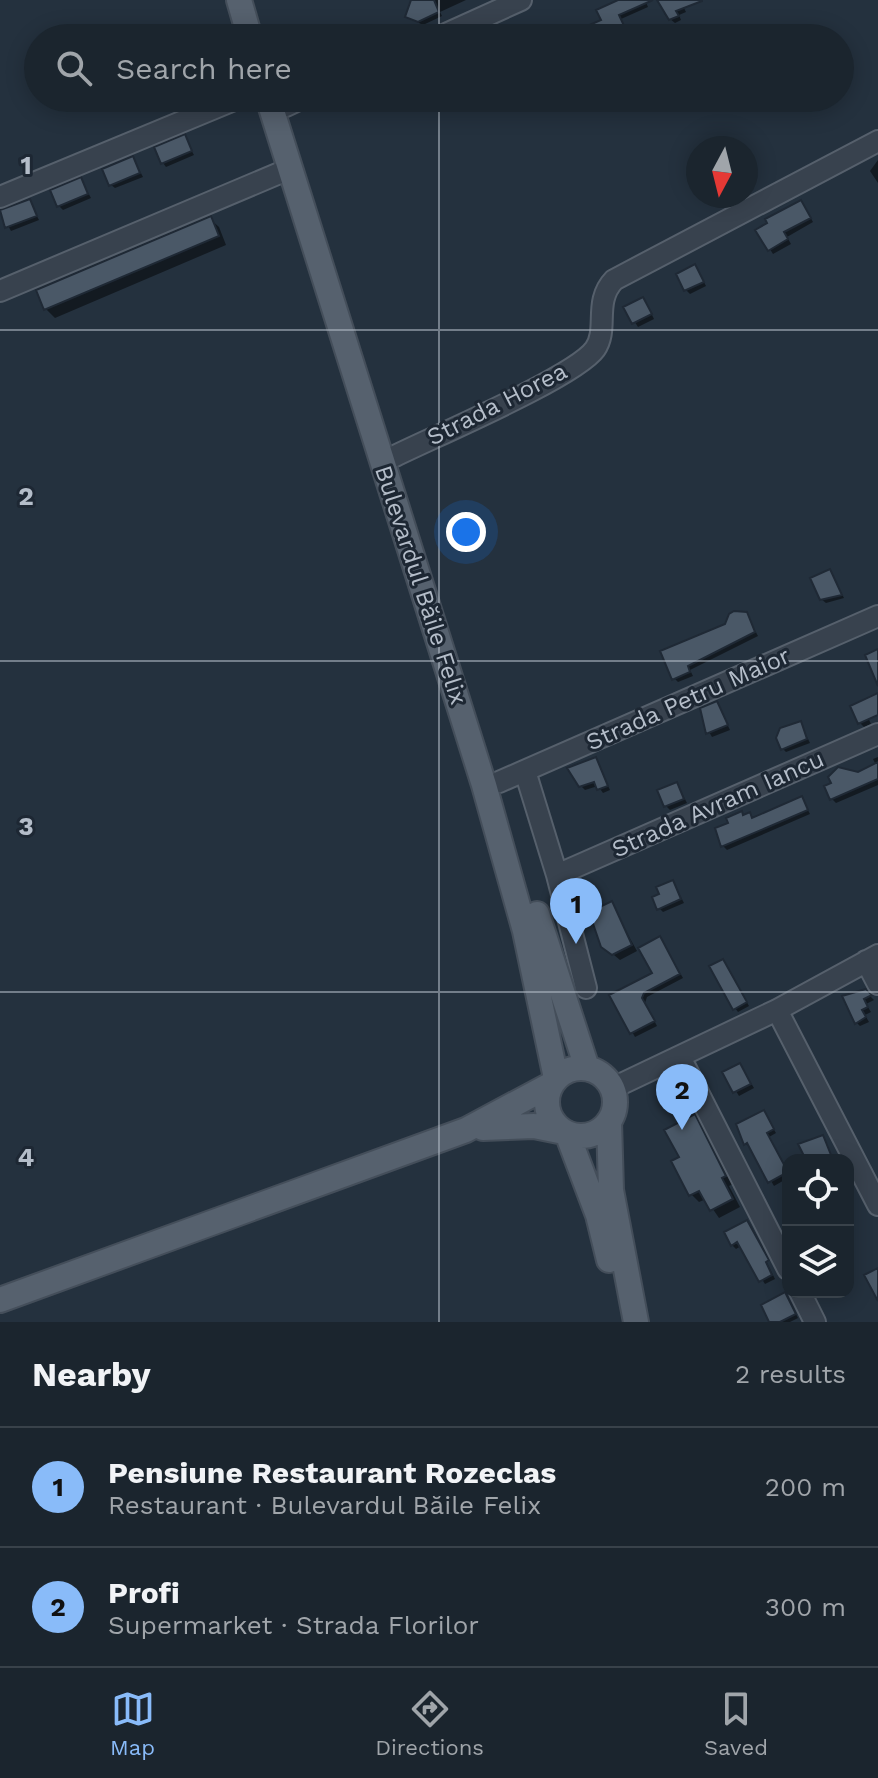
<!DOCTYPE html>
<html lang="en">
<head>
<meta charset="utf-8">
<style>
  body { margin:0; font-family:"Work Sans",sans-serif; background:#28313a; color:#f1f3f6 }
  .controls { position:absolute; right:24px; bottom:24px; display:grid; overflow:hidden; border-radius:16px; box-shadow:0 4px 20px #0003 }
  .controls button { width:72px; height:72px; display:grid; place-items:center; padding:0; border:0; border-bottom:2px solid #39424a; background:#1b252e; color:#f1f3f6; font:40px sans-serif }
  .compass { position:absolute; left:686px; top:136px; width:72px; height:72px; border-radius:50%; background:#1b252e; box-shadow:0 4px 20px #0003; rotate:187deg }
  .you { position:absolute; left:466px; top:532px; width:28px; height:28px; margin:-20px; border:6px solid #fff; border-radius:50%; background:#1a73e8; box-shadow:0 0 0 12px #1a73e833 }
  .badge { display:grid; place-items:center; width:52px; height:52px; border-radius:50%; background:#89bbf9; color:#111; font-size:26px; font-weight:700 }
  .pin { position:absolute; translate:-50% -66px; filter:drop-shadow(0 2px 4px #0008) }
  .pin::after { content:''; position:absolute; top:42px; width:28px; height:24px; background:inherit; clip-path:polygon(0 0,100% 0,50% 100%) }
  .list { margin:0; padding:0; list-style:none }
  h2 { display:flex; justify-content:space-between; align-items:center; height:104px; margin:0; padding:0 32px; font-size:34px }
  h2 small { font-size:26px; font-weight:400; color:#a0a5aa }
  .list li { display:grid; grid-template-columns:52px 1fr auto; gap:24px; align-items:center; box-sizing:border-box; height:120px; padding:0 32px; border-top:2px solid #39424a }
  .list b { display:block; font-size:30px; white-space:nowrap }
  .list p { margin:0; font-size:26px; white-space:nowrap; color:#a0a5aa }
  .list em { font-size:26px; font-style:normal; color:#a0a5aa }
  .icon { flex:none; width:44px; height:44px; fill:none; stroke:currentColor; stroke-width:2; stroke-linecap:round; stroke-linejoin:round }
  .map { position:relative; flex:none; width:878px; height:1322px; overflow:hidden }
  .search { position:absolute; background:#1b252e; box-shadow:0 4px 20px #0003; left:24px; right:24px; top:24px; height:88px; display:flex; align-items:center; gap:20px; box-sizing:border-box; padding:0 28px; border-radius:44px; color:#a0a5aa; font-size:30px }
  .sheet { height:344px; background:#1b252e }
  nav { display:flex; justify-content:space-around; align-items:center; box-sizing:border-box; height:112px; border-top:2px solid #39424a; background:#1b252e; font-size:22px; color:#a0a5aa }
  nav a { display:grid; justify-items:center; gap:4px }
  nav .on { color:#89bbf9 }
  .map>svg:first-child { display:block }
  .shadow { fill:#0007 }
  .building { fill:#4a5867; stroke:#1f2935; stroke-width:2 }
  .lines { fill:none; stroke-linecap:round; stroke-linejoin:round }
  .minor-casing { stroke:#56606c; stroke-width:24 }
  .major-casing { stroke:#444e5a; stroke-width:28 }
  .minor { stroke:#38424e; stroke-width:20 }
  .major { stroke:#56616e; stroke-width:24 }
  .grid { fill:none; stroke:#b4bdc9; stroke-width:2; stroke-opacity:0.55 }
  .labels { text-anchor:middle; stroke-width:6; stroke-linejoin:round; paint-order:stroke }
  .street-label { font-size:24px; fill:#b4bdc9; stroke:#1d2733 }
  .grid-label { font-size:26px; text-anchor:middle; font-weight:bold; fill:#b4bdc9; stroke:#1d2733; stroke-width:6; stroke-linejoin:round; paint-order:stroke }
</style>
</head>
<body>
<div class="map">
<svg width="878" height="1322" viewBox="0 0 878 1322">
  <rect width="100%" height="100%" fill="#24313e"/>
  <path class="shadow" d="M411,0H466L440,12L442,16L423,25L407,17Z
    M622,0H645L648,7L621,19L628,34L620,38H580L604,21Z
    M659,0H698L683,6L686,12L679,15L681,20L675,23L665,15Z
    M427,98H444L431,102Z
    M184,137L194,155L166,167L163,163Z
    M133,158L143,177L115,188L111,185Z
    M878,160V183L870,171Z
    M81,180L91,198L63,210L59,206Z
    M29,201L39,220L11,231L0,211Z
    M804,206L813,222L787,237L791,244L773,254L758,230Z
    M210,219L219,227L226,245L55,318L46,309Z
    M698,271L706,286L690,294L686,290Z
    M646,303L654,319L638,327L626,308Z
    M830,571L844,598L826,603L821,599Z
    M746,614L758,636L690,670L693,676L678,682L674,678L726,626Z
    M717,703L730,730L712,737L702,720Z
    M863,707L871,724L864,727L860,723Z
    M800,723L810,743L786,752L782,748Z
    M878,757V785L836,803L832,799L858,774L876,765L873,759Z
    M596,760L610,790L603,793L598,786L585,790L581,786Z
    M677,784L687,803L670,810L666,806Z
    M802,799L810,814L727,850L723,846L742,814L754,819Z
    M673,882L684,903L663,912L659,908Z
    M611,904L637,951L620,960L608,950Z
    M660,938L683,978L647,997L645,1003L657,1026L635,1037L612,996L654,974Z
    M726,965L749,1006L738,1012L735,1008Z
    M865,991L874,1000L866,1004L871,1012L865,1015L869,1022L860,1026L857,1023Z
    M740,1065L754,1088L739,1096L725,1073Z
    M763,1112L776,1133L769,1137L788,1171V1178L774,1186L751,1146L745,1144Z
    M694,1117L702,1125L733,1184L729,1186L740,1207L719,1218L706,1199L699,1202L691,1194L681,1158Z
    M747,1223L775,1279L765,1284L741,1246L736,1249L732,1245Z
    M788,1299L798,1318L790,1322H772Z"/>
  <path class="building" d="M411,0H434L439,12L418,22L405,17Z
    M618,0H653L619,15L626,30L608,38H582L578,30L601,20L596,10Z
    M657,0H702V1L676,11L679,16L669,20Z
    M185,134L192,151L161,164L154,147Z
    M133,156L140,173L109,186L102,169Z
    M81,177L88,194L57,207L50,190Z
    M30,199L37,216L5,228L0,210Z
    M801,200L811,218L784,232L788,239L768,251L755,230L767,223L765,219Z
    M211,216L219,236L44,310L36,290Z
    M695,264L704,282L684,291L676,274Z
    M643,297L652,314L632,324L623,307Z
    M830,569L842,595L820,600L810,578Z
    M734,611L747,612L755,632L688,666L690,672L672,680L660,651L725,624L729,614Z
    M878,649V686L865,655Z
    M878,693V715L858,724L850,706Z
    M717,701L728,725L706,734L700,708Z
    M801,721L807,739L781,750L776,738L780,728Z
    M596,757L608,786L597,790L594,782L579,787L567,768Z
    M878,762V779L830,800L824,786L831,783L828,777L838,767L858,772Z
    M677,782L684,799L664,807L657,790Z
    M802,796L808,810L721,847L715,828L728,823L726,818L742,811L743,815L750,812L752,818Z
    M673,880L681,899L657,910L652,897L659,894L656,887Z
    M612,901L632,945L612,955L601,947L589,912Z
    M660,936L680,974L644,993L642,998L655,1021L630,1034L609,995L652,973L638,948Z
    M723,959L747,1002L733,1010L709,966Z
    M866,989L872,995L864,999L868,1007L862,1010L866,1017L855,1024L842,996Z
    M740,1063L751,1084L733,1093L722,1072Z
    M764,1110L774,1129L767,1133L788,1172L768,1183L747,1143L744,1145L736,1124Z
    M695,1114L726,1176L722,1178L733,1199L710,1211L699,1191L689,1196L671,1161L679,1157L664,1130Z
    M823,1135L833,1160H806L798,1144Z
    M747,1220L769,1260L766,1262L772,1275L759,1282L737,1242L731,1246L724,1232Z
    M878,1268V1301L864,1275Z
    M785,1292L796,1314L780,1322H769L761,1305Z"/>
  <g class="lines">
    <defs>
      <path id="minor" d="M437,38L521,0
        M286,106L303,98
        M0,197L239,98
        M0,291L289,169
        M395,456C433,437 575,377 595,349C609,329 593,302 614,280L878,141
        M525,771L557,875L586,988
        M499,782L878,616
        M557,875L878,734
        M866,961L878,984
        M777,1010L878,1205
        M680,1057L788,1269
        M613,1088L777,1010L878,955
        M800,1292L815,1322"/>
      <path id="major" d="M239,0L250,38
        M268,98L484,785L525,931L556,1078
        M537,914L587,1068
        M547 1102a34 34 0 1 1 68 0a34 34 0 1 1-68 0Z
        M609,1121L611,1190L636,1322
        M483,1128L534,1126L564,1132
        M567,1133L598,1215L609,1260
        M0,1300L466,1130L552,1084"/>
    </defs>
    <use href="#minor" class="minor-casing"/>
    <use href="#major" class="major-casing"/>
    <use href="#minor" class="minor"/>
    <use href="#major" class="major"/>
  </g>
  <path class="grid" d="M439,0V38M439,98V1322M0,330H878M0,661H878M0,992H878"/>
  <g class="labels">
    <g class="street-label">
      <text transform="translate(497 404) rotate(-27)" y="8">Strada Horea</text>
      <text transform="translate(421 585) rotate(72)" y="8">Bulevardul Băile Felix</text>
      <text transform="translate(688 699) rotate(-24)" y="8">Strada Petru Maior</text>
      <text transform="translate(718 804) rotate(-24)" y="8">Strada Avram Iancu</text>
    </g>
  </g>
  <g class="grid-label">
    <text x="26" y="174">1</text>
    <text x="26" y="505">2</text>
    <text x="26" y="835">3</text>
    <text x="26" y="1166">4</text>
  </g>
</svg>
<div class="controls">
<button><svg class="icon" aria-label="locate" viewBox="0 0 24 24"><circle cx="12" cy="12" r="6"/><path d="M12 2v4M12 18v4M2 12h4M18 12h4"/></svg></button>
<button><svg class="icon" aria-label="layers" viewBox="0 0 24 24"><path d="M12 4l9 5-9 5-9-5zM3 14l9 5 9-5"/></svg></button>
</div>
<svg class="compass" viewBox="-18 -18 36 36"><path d="M0-13l5 13h-10z" fill="#e53935"/><path d="M0 13l5-13h-10z" fill="#a0a5aa"/></svg>
<div class="you"></div>
<div class="pin badge" style="left:576px;top:944px">1</div>
<div class="pin badge" style="left:682px;top:1130px">2</div>
<div class="search"><svg class="icon" aria-label="search" viewBox="0 0 24 24"><circle cx="10" cy="10" r="6"/><path d="M15 15l6 6"/></svg>Search here</div>
</div>
<section class="sheet">
<h2>Nearby<small>2 results</small></h2>
<ul class="list">
<li><span class="badge">1</span><div><b>Pensiune Restaurant Rozeclas</b><p>Restaurant · Bulevardul Băile Felix</p></div><em>200 m</em></li>
<li><span class="badge">2</span><div><b>Profi</b><p>Supermarket · Strada Florilor</p></div><em>300 m</em></li>
</ul>
</section>
<nav>
<a class="on"><svg class="icon" aria-label="map" viewBox="0 0 24 24"><path d="M3 6l6-2 6 2 6-2v14l-6 2-6-2-6 2zM9 4v14M15 6v14"/></svg>Map</a>
<a><svg class="icon" aria-label="directions" viewBox="0 0 24 24"><path d="M12 3l9 9-9 9-9-9zM9 14v-3h6M13 9l2 2-2 2"/></svg>Directions</a>
<a><svg class="icon" aria-label="saved" viewBox="0 0 24 24"><path d="M7 4h10v16l-5-4-5 4z"/></svg>Saved</a>
</nav>
</body>
</html>
